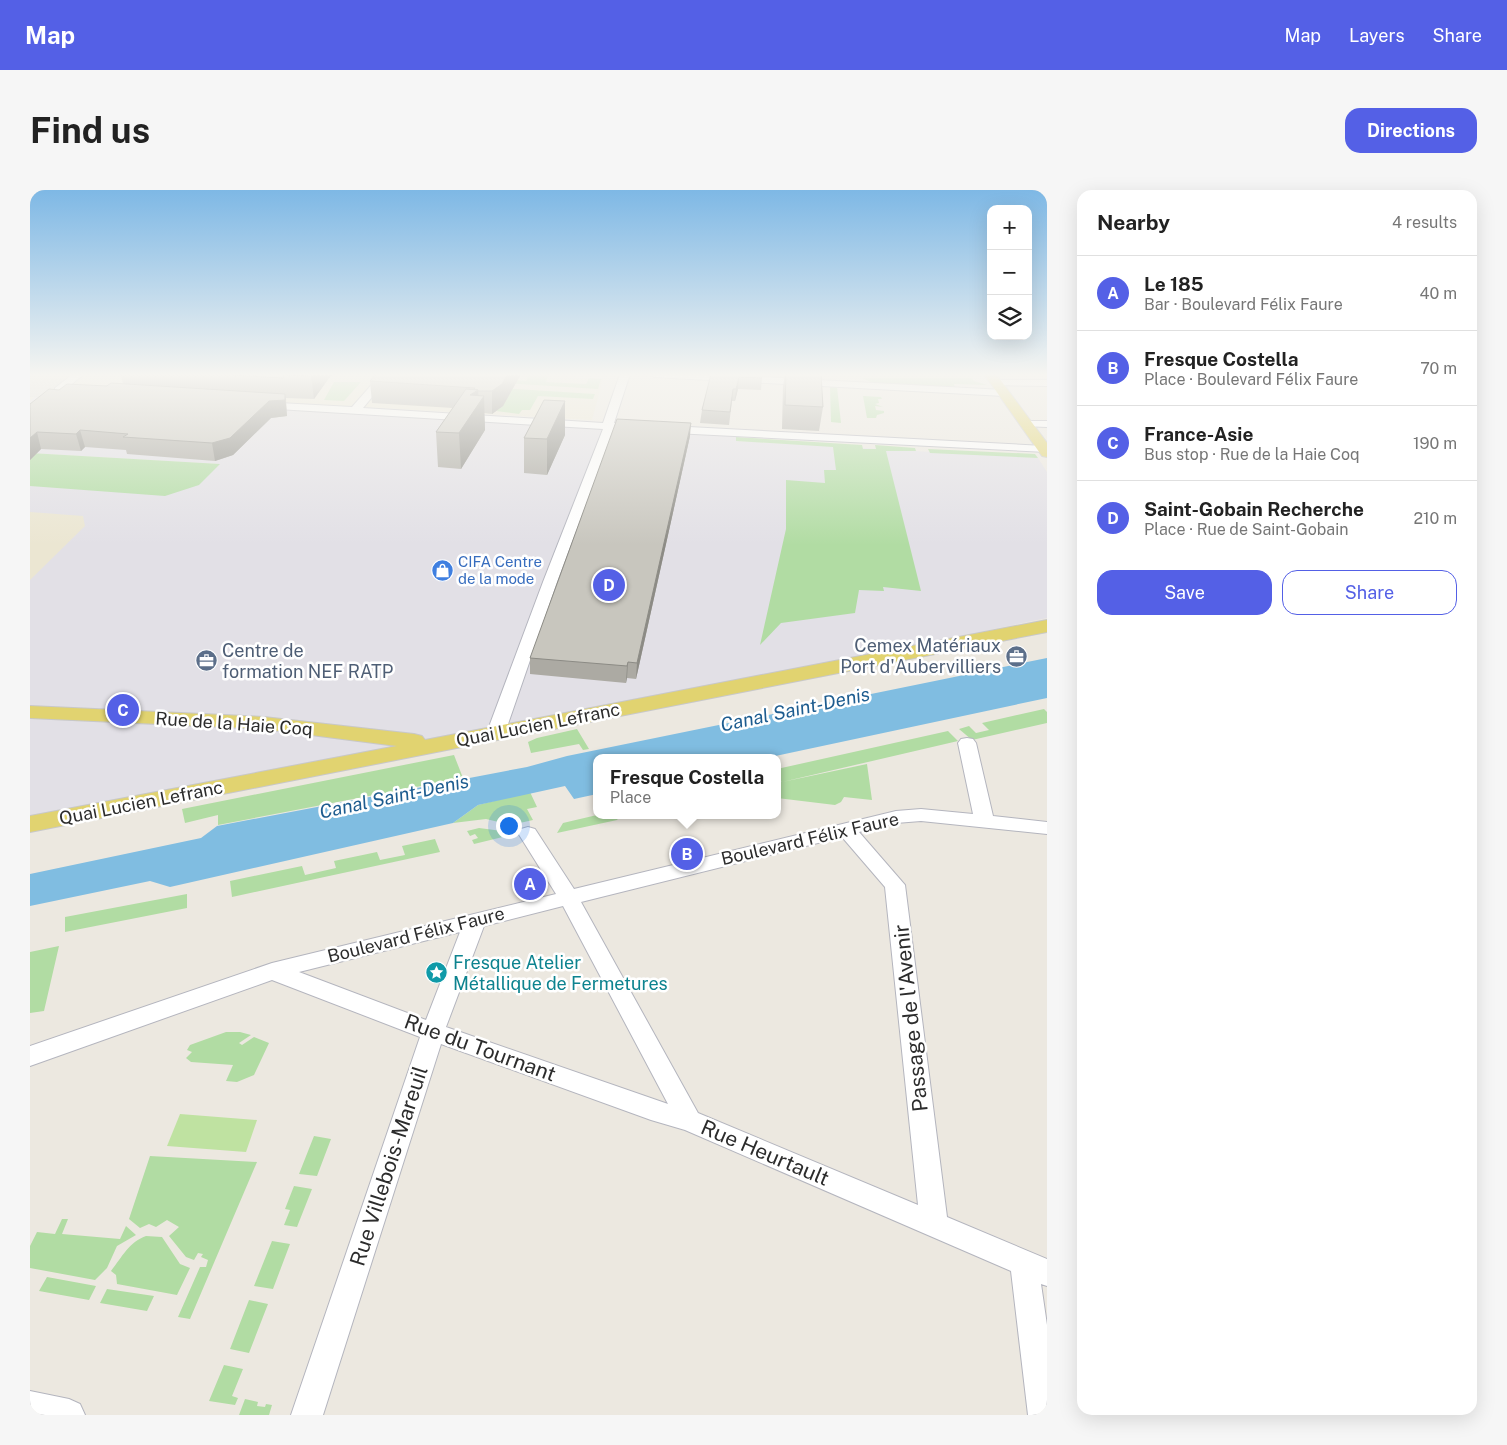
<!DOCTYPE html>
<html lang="en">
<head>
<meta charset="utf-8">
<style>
  body { margin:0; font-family:"Public Sans",sans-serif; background:#f6f6f6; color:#222 }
  .controls { position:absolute; right:15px; top:15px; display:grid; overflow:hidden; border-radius:10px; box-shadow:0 5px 20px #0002 }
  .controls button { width:45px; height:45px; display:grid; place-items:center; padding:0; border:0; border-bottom:1px solid #e0e0e0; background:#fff; color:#222; font:25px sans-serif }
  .you { position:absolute; left:478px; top:635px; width:18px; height:18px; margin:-12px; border:4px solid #fff; border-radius:50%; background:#1a73e8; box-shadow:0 0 0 8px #1a73e833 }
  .badge { display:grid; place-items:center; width:32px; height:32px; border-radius:50%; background:#5460e6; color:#fff; font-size:16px; font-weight:700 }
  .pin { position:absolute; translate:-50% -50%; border:2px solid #fff; box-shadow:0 1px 5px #0006 }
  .popup { position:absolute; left:563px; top:564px; width:188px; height:65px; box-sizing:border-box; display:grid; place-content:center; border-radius:10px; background:#fff; filter:drop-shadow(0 1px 4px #0005); font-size:16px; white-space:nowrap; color:#767676 }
  .popup b { font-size:19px; color:#222 }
  .popup::after { content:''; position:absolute; left:50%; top:100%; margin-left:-10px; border:10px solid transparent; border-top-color:#fff }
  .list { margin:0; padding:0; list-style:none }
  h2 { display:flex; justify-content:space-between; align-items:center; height:65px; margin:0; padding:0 20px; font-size:21px }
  h2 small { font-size:16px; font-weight:400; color:#767676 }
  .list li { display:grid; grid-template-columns:32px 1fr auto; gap:15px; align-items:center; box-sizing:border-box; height:75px; padding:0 20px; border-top:1px solid #e0e0e0 }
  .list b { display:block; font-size:19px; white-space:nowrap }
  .list p { margin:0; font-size:16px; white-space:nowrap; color:#767676 }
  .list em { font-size:16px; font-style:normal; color:#767676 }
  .actions { display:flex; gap:10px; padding:15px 20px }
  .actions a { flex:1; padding:11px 0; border:1px solid #5460e6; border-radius:15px; text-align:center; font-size:18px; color:#5460e6 }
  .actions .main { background:#5460e6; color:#fff }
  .icon { flex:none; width:28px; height:28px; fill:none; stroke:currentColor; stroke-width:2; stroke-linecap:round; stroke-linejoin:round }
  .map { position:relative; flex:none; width:1017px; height:1225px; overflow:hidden; border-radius:15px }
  header { display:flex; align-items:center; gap:30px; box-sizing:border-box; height:70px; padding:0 25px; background:#5460e6; color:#fff }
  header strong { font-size:24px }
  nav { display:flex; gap:28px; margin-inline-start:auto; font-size:18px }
  .intro { display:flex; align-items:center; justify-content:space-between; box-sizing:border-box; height:120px; padding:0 30px }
  h1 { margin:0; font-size:35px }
  .button { padding:12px 22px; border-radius:15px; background:#5460e6; color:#fff; font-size:18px; font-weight:700 }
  main { display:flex; gap:30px; padding:0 30px }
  aside { flex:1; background:#fff; border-radius:15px; box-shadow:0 5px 20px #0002 }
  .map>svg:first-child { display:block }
  .industrial { fill:#e2e0e6 }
  .education { fill:#ebe6d2 }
  .green { fill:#b1dca3 }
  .pitch { fill:#bfe2a1 }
  .plaza { fill:#dddbd7 }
  .water { fill:#80bde1 }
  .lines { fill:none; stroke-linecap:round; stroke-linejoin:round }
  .minor-casing { stroke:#b4b5be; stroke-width:2 }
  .major-casing { stroke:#c8c8c8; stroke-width:2 }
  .minor { fill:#fff; fill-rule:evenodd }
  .major { fill:#e1d370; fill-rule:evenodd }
  .wall { fill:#acaaa3 }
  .shaded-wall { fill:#8c8b85 }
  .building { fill:#c8c6be; stroke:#8c8b85 }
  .labels { text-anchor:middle; stroke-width:5; stroke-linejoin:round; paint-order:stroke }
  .far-shop-label { font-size:15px; fill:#366cbe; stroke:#fff; text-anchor:start }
  .service-label { font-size:18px; fill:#4e5e75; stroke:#fff; text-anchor:end }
  .street-label { font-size:18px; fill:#2c2c2c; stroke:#fff }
  .culture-label { font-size:18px; fill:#0d838f; stroke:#fff; text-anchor:start }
  .water-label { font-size:19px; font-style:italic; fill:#1d5c8f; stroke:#fff }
  .near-street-label { font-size:21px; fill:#2c2c2c; stroke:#fff }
</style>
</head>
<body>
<header>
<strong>Map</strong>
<nav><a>Map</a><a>Layers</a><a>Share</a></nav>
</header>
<div class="intro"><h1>Find us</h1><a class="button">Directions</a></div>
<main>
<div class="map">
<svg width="1017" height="1225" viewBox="0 0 1017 1225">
  <rect width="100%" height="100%" fill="#ece8e0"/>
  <path class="industrial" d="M4,207L128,211L706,246V251L1008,268L1017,282V428L441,546L0,630V296L189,274L0,263V210Z"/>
  <path class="education" d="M0,184H478L573,189L562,230L315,216L10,203L0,210Z
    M778,184H939L942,188H781Z
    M0,322L53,326L55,336L0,390Z"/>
  <path class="green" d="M499,185H518L516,192L556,194L559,188L571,189L568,199L475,193L478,189L496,191Z
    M832,188H942L944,191L957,195L924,194L925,198L845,194Z
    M304,192H331L314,211L294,210Z
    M800,196L807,197L811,233L801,232Z
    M469,198L565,204L563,209L508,206L500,220H492L489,224L466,221L473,216Z
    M833,206L851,207L852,209H848L849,213L845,214L853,217L845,216L846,220L854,221V223L847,225L846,228H837Z
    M706,247L832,255L833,259H846L845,255L885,258L886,261H893H856L891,401L853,397L854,401L829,400L825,423L751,433L730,455L756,339V290L795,293L794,280H806L803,257L706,251Z
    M898,259L1005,264L1008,268L900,263Z
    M0,263L190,274L169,295L135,306L0,296Z
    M1014,519L1017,522V533L942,550L929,539L939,536L946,543L959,540L952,533Z
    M547,539L559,559L553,560L549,554L501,563L498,552L507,548Z
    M918,541L928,551L752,592L837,574L842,610L814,607L811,612L805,615L747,608V588L752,592L747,586V579Z
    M424,565L433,588L188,635V625L155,633L152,619Z
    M500,602L507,617L497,619L503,630L481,635L456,629L423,633L448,615Z
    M567,625H591L587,630L527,643L533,633Z
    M449,638L489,643L444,654L442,650L448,648L445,644L440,646L437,641Z
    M405,649L410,662L202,707L200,691L272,676L275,685L306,678L304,671L347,662L350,670L375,665L372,656Z
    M157,704V718L35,742V727Z
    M29,756L14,821L0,823V762Z
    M196,842H210L221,845L209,853L212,855L224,847L239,853L224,885L207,892L196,891L203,875L161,872L156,868L162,862L157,860L160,855Z
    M284,946L301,949L287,986L269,984Z
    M120,966L227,972L160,1129L148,1127L170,1077H176L178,1070L171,1067L173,1064L168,1063L164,1070L156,1067L139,1046L149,1037L137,1030L126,1037L119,1034L110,1038L99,1029Z
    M264,996L282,999L267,1037L254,1035L260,1020L255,1019Z
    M32,1029H38L32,1044L90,1049L96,1036L106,1045L87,1056L77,1078L65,1090L0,1078V1056L7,1042L25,1044Z
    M116,1046L132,1047L150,1074L160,1078L147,1105L87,1094L86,1085L81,1081C92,1067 99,1052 116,1046Z
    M242,1051L260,1054L243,1099L224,1096Z
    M17,1087L66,1096L59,1110L9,1101Z
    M77,1099L124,1106L117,1121L70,1113Z
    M219,1110L238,1114L219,1163L200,1159Z
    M194,1175L213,1179L202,1206L208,1208L205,1215L179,1211Z
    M215,1209L228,1212L227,1216L235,1217L236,1214L242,1215L239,1225H209Z"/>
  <path class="pitch" d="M150,924L227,930L216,962L137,956Z"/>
  <path class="plaza" d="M38,189L11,207H0V190Z"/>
  <path class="water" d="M1017,468V508L736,568H567V604L544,609L535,596L448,615L423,633L140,697L120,691L0,716V684L171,648L187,636L497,577L537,566Z"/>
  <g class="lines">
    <defs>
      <path id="minor" d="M43,184H54L37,198L56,202V206L25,202V198Z
        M351,184H361L333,218L573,233L590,184H600L584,233L1014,256H1017V262L584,240L527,392L478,534L481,542L478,546H466L460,534L513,392L573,239L231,218L226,215L231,212L322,217Z
        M619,184H674L974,200L979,203L974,206L624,187Z
        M967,190H1017V196L963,195L962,193Z
        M996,231H1017V237L992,236V232Z
        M937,548L943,549L946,553L963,626L1017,632V644L891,631L866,633L829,642L875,695L917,1027L1017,1069V1096L1011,1094L1017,1135V1225H998L981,1081L655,940L621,930L411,854L293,1225H261L390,847L242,790L0,876V856L242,773L526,704L488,643L491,639L498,637L505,639L544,699L866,621L891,619L943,624L928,553L931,549ZM812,647L855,697L888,1015L668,923L551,712ZM533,716L638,914L416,837L454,736ZM430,742L396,830L269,782Z
        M0,1201L39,1209L50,1214L55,1225H0Z"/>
      <path id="major" d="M954,184H966L1017,253V267L1012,266Z
        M1017,430V442L0,642V626L367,556L234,539L0,528V516L234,527L384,544L392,546L395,550Z"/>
    </defs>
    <use href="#minor" class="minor-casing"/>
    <use href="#major" class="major-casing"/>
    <use href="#minor" class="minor"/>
    <use href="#major" class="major"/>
  </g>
  <path class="wall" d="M91,184H305L299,188L284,209L256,208L257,226L241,228L203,265L185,271L97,264L96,260L55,257L51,261L11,259L0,270V214L29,200L93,194Z
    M346,184H491L473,216L462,224L454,223L455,240L431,279L408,277L406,242L423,218L342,213L340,191Z
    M681,184L732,188L731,200L708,199L705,211H702L699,235L670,233L672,220Z
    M755,184H791L793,217L789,241L752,239L753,196Z
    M535,211V245L517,285L494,283V248Z
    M660,246L606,489L597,488L596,493L500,484V468Z"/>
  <path class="shaded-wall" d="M283,184H305L299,188L284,209L281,186Z
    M478,184H491L473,216L462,224V201Z
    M709,187L708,199L705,211L706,199Z
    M448,200L449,214L454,206L455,240L431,279L429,243L440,205Z
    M255,204L257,226L241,228L203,265L185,271L182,253L239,211Z
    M535,211V245L517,285V249Z
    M661,233L660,246L606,489L607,473Z
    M50,240L55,257L51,261L46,244Z
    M7,242L11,259L0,270V248Z
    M598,472L597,488L596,493L597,476Z"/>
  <path class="building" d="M185,184H283L281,186L253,185V188Z
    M346,184H478L472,194L462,201H448V200L444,199L445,198L340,191Z
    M681,184H729L732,188L709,187L706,199H703L700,222L672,220Z
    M756,184H791L793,217L755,215Z
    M81,193L255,204V210L239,211L200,248L182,253L93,247L98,244L50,240L46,244L7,242L0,248V214L19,199L29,200L37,194L77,196Z
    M436,199L448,200L440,205L454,206L429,243L406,242Z
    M514,210L535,211L517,249L494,248Z
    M587,229L661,233L607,473L598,472L597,476L500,468Z"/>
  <linearGradient id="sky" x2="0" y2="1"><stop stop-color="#7eb8e5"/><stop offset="0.52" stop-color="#f6f5f1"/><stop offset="1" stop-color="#f6f5f1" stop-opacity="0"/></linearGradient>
  <rect width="1017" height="355" fill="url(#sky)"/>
  <defs>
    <symbol id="shop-disc" viewBox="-11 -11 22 22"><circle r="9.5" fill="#3f7fe0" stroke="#fff"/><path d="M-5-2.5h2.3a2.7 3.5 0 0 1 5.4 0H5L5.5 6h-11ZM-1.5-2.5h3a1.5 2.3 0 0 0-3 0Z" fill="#fff"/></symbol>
    <symbol id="office-disc" viewBox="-11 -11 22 22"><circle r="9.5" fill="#5c6f8a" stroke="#fff"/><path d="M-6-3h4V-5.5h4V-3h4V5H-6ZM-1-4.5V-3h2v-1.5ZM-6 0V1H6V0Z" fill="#fff"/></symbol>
    <symbol id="sight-disc" viewBox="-11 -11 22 22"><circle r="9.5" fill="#0f9aa8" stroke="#fff"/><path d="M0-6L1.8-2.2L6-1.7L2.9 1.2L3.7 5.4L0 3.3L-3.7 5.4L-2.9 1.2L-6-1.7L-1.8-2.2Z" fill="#fff"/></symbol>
  </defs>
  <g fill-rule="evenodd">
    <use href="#shop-disc" x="400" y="368" width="25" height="25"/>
    <use href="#office-disc" x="974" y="454" width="25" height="25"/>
    <use href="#office-disc" x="164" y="458" width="25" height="25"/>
    <use href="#sight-disc" x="394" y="770" width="25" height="25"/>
  </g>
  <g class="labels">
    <g class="far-shop-label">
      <text x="428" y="377">CIFA Centre<tspan x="428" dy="17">de la mode</tspan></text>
    </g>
    <g class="service-label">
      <text x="971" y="462">Cemex Matériaux<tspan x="971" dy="21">Port d'Aubervilliers</tspan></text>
      <text x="192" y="467" text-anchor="start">Centre de<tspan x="192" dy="21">formation NEF RATP</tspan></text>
    </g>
    <g class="street-label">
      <text transform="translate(204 534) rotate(4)" y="6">Rue de la Haie Coq</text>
      <text transform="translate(508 535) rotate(-11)" y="6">Quai Lucien Lefranc</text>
      <text transform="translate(111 613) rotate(-11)" y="6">Quai Lucien Lefranc</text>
      <text transform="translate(780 649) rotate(-13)" y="6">Boulevard Félix Faure</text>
      <text transform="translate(386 745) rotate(-14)" y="6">Boulevard Félix Faure</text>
    </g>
    <g class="culture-label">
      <text x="423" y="779">Fresque Atelier<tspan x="423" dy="21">Métallique de Fermetures</tspan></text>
    </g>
    <g class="water-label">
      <text transform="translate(765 519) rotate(-12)" y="7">Canal Saint-Denis</text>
      <text transform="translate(364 606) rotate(-12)" y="7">Canal Saint-Denis</text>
    </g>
    <g class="near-street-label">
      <text transform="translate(881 828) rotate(-96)" y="7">Passage de l'Avenir</text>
      <text transform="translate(450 858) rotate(20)" y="7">Rue du Tournant</text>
      <text transform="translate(735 963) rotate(23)" y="7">Rue Heurtault</text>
      <text transform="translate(359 976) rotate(-72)" y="7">Rue Villebois-Mareuil</text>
    </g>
  </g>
</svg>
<div class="controls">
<button>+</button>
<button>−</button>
<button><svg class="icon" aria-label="layers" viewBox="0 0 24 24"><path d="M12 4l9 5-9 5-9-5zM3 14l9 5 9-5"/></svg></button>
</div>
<div class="you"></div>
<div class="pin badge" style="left:500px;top:694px">A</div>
<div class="pin badge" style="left:657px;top:664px">B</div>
<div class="popup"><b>Fresque Costella</b>Place</div>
<div class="pin badge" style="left:93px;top:520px">C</div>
<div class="pin badge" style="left:579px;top:395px">D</div>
</div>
<aside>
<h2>Nearby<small>4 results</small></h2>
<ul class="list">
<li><span class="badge">A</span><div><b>Le 185</b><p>Bar · Boulevard Félix Faure</p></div><em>40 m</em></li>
<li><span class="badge">B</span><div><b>Fresque Costella</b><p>Place · Boulevard Félix Faure</p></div><em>70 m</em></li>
<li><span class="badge">C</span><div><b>France-Asie</b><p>Bus stop · Rue de la Haie Coq</p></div><em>190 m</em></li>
<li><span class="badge">D</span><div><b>Saint-Gobain Recherche</b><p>Place · Rue de Saint-Gobain</p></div><em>210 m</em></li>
</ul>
<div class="actions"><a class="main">Save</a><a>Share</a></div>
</aside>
</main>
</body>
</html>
